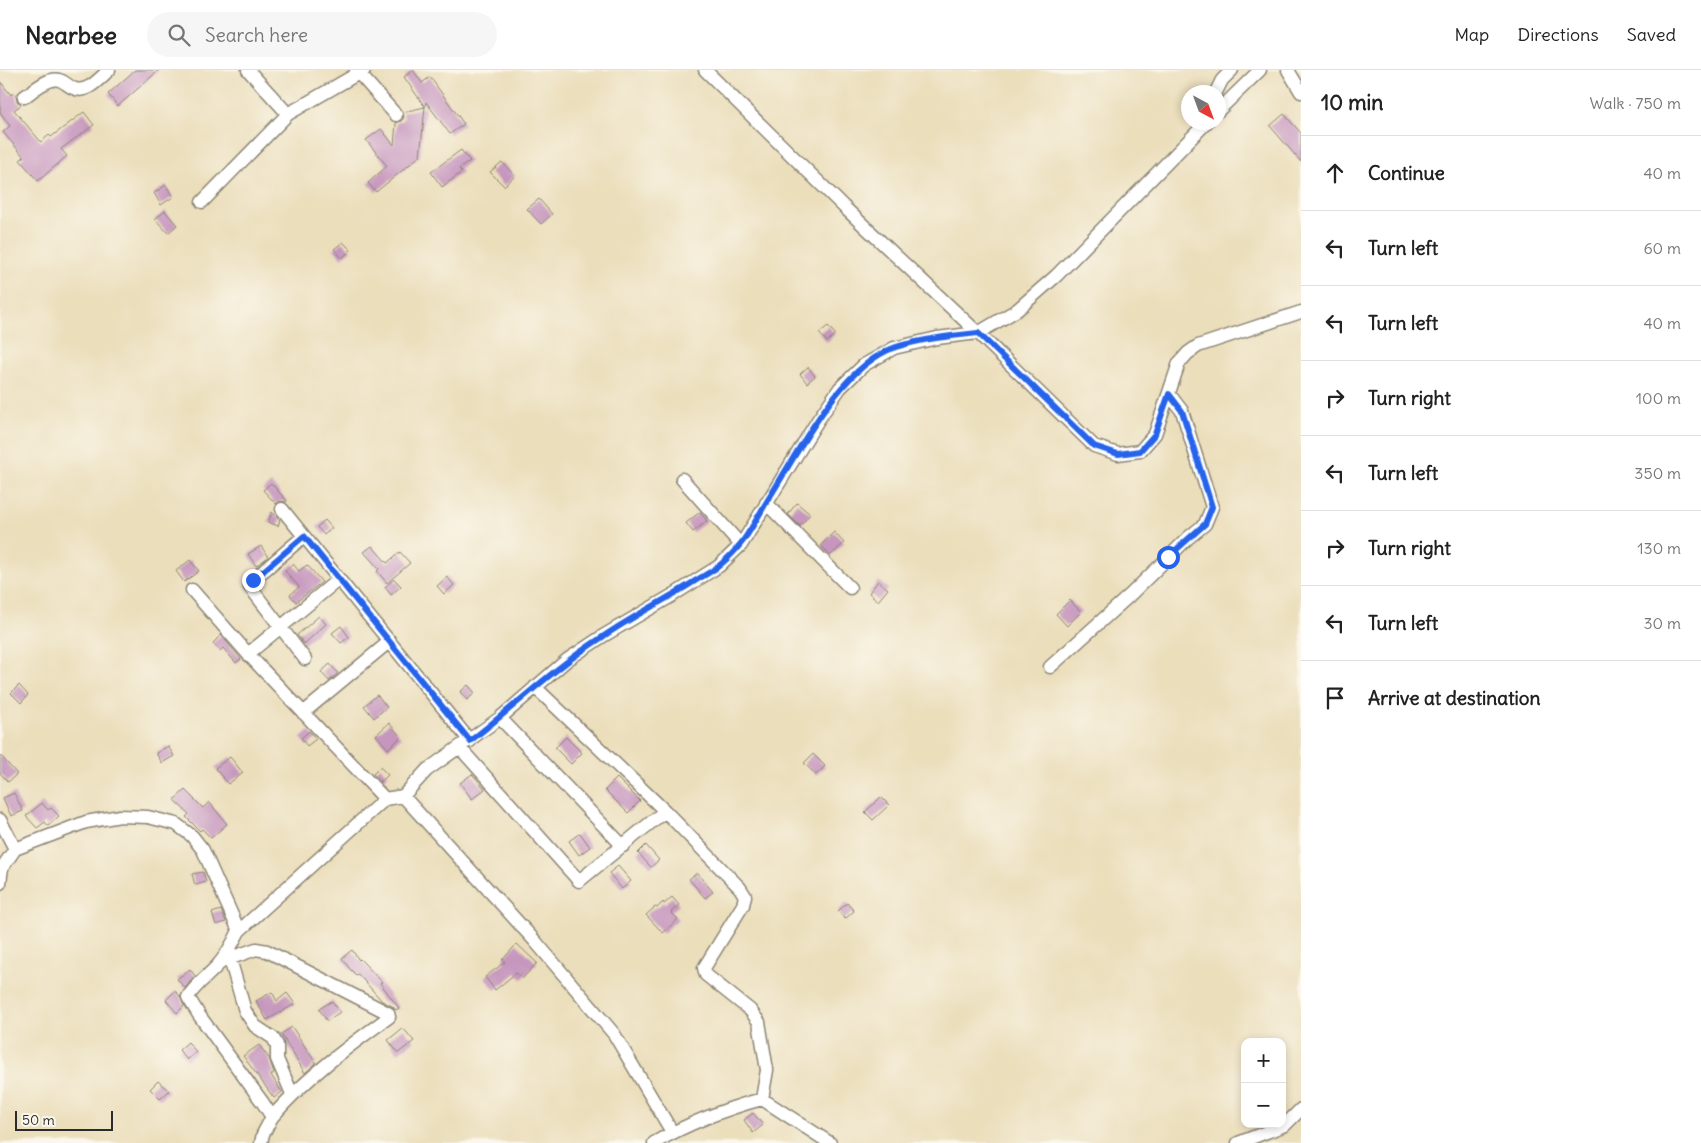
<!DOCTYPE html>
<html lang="en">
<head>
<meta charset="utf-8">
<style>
  body { margin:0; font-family:Delius,sans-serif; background:#f6f6f6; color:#222 }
  .controls { position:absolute; right:15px; bottom:15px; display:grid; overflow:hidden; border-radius:10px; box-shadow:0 2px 8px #0003 }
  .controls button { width:45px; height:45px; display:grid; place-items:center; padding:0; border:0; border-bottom:1px solid #e0e0e0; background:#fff; color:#222; font:25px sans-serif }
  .compass { position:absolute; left:1181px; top:15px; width:45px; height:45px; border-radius:50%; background:#fff; box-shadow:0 2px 8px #0003; rotate:139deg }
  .scale { position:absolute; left:15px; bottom:12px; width:98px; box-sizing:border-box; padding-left:5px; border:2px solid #2b2b2b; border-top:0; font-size:14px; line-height:18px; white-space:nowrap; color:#2b2b2b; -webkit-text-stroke:4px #fbf7ec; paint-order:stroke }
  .stop { position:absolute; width:15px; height:15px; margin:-11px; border:4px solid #2563eb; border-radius:50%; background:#fff }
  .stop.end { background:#2563eb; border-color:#fff; box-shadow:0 1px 5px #0008 }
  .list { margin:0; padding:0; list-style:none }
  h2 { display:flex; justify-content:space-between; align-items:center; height:65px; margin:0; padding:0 20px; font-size:21px }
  h2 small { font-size:16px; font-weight:400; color:#767676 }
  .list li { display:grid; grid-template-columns:32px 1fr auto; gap:15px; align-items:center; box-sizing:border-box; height:75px; padding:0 20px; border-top:1px solid #e0e0e0 }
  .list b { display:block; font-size:19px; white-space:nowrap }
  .list em { font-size:16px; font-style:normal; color:#767676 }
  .icon { flex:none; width:28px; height:28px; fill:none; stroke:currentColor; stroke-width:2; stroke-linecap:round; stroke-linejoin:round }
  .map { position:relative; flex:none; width:1301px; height:1073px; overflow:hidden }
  header { display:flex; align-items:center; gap:30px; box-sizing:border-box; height:70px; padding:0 25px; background:#fff; border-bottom:1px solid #e0e0e0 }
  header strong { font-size:24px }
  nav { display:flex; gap:28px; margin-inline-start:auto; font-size:18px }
  .search { width:350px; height:45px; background:#f6f6f6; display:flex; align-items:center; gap:12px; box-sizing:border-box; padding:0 18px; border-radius:28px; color:#767676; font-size:19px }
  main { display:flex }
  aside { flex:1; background:#fff }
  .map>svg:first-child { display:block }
  .building { fill:#c696be }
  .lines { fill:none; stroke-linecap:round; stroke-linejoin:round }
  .minor-casing { stroke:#8b8473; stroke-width:15 }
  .minor { stroke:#fff; stroke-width:12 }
  .route { stroke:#2563eb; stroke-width:6 }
</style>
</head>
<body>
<header>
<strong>Nearbee</strong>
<div class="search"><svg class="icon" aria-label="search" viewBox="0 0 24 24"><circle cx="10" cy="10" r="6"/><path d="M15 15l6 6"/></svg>Search here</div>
<nav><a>Map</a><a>Directions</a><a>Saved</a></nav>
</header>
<main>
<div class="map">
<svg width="1301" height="1073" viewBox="0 0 1301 1073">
  <rect width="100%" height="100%" fill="#fbf7ec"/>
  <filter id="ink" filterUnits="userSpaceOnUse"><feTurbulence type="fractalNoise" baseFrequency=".02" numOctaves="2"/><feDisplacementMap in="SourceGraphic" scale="10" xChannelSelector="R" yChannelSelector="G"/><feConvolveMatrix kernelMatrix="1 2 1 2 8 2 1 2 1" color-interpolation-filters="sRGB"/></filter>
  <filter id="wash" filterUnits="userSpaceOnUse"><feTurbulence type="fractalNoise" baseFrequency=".0096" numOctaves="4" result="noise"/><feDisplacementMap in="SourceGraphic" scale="20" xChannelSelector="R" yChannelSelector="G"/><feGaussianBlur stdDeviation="1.12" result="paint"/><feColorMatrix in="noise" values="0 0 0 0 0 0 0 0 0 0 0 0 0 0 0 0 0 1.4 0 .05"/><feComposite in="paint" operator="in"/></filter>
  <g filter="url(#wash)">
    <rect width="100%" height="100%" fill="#ebdebb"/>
    <g id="blocks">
      <path class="building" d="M135,0H159L118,36L108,24Z
        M413,0L422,13L430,7L464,54L450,64L426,32L425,37L404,7Z
        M0,11L11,25L14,22L16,25L17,31L21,35L14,40L41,72L49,65L51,67L84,42L94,55L61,79L67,86L38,111L20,90L24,87L3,62L10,56L0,42Z
        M425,37L420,86L376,122L368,113L387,96L366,70L381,59L394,75L396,53L401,51L404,48L403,42Z
        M1284,44L1301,63V92L1270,56Z
        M461,80L470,91L459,99L462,102L442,117L431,102Z
        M502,92L515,106L504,116L490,102Z
        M166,115L173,127L161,135L154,123Z
        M539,129L552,144L541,154L527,139Z
        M165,141L177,155L168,163L155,149Z
        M343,172L351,180L342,188L334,179Z
        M828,256L835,264L827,272L819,263Z
        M808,297L815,306L807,313L800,304Z
        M271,413L287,431L286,432L280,431L276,434L263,420Z
        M797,433L810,444L800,456L788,444Z
        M272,442L280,450L278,456L268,452Z
        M700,442L707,451L693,462L686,453Z
        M325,450L332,458L324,465L317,457Z
        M834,462L844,473L830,486L821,475Z
        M261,476L268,487L256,496L248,484Z
        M372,476L387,493L400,482L410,493L387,513L377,501L379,499L364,482Z
        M190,490L199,501L184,512L176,501Z
        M293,494L299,501L307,495L322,512L296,532L290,525L299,517L285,501Z
        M447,507L454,515L444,524L437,516Z
        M394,509L401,516L391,525L385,517Z
        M878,511L888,519L878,531L869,523Z
        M1070,530L1081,542L1067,556L1056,544Z
        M319,546L326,554L304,574L297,565Z
        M341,556L349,567L341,573L332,563Z
        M221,565L241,589L236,593L223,578L220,581L213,573Z
        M330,594L338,603L329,611L321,602Z
        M19,615L28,625L21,633L11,623Z
        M468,615L475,623L467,630L460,622Z
        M377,625L387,637L374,648L364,636Z
        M389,653L401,667L388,679L376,665Z
        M309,661L316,669L307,676L301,668Z
        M566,667L582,683L571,694L555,678Z
        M168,676L174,686L162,693L156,683Z
        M813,684L825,696L816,705L804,693Z
        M0,685L17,704L8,712L0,703Z
        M230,687L243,703L228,714L215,698Z
        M380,697L388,705L381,712L373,704Z
        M472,704L485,719L472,729L460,713Z
        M617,708L640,731L628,743L605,720Z
        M185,720L203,738L209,732L227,754L211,768L202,759L200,761L186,747L189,744L174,730Z
        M14,723L23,741L11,746L3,728Z
        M881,727L889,735L873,750L865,742Z
        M42,733L48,740L51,738L59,746L48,756L45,752L37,758L26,746Z
        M580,763L590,777L579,785L569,771Z
        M646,775L659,790L651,797L638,783Z
        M618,796L631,811L622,819L609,803Z
        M203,802L206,812L195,815L192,804Z
        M697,803L713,822L705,828L689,809Z
        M672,827L679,835L671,842L678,849L663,863L646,845L655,837L657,838L663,832L664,834Z
        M847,833L854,841L845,849L838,841Z
        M221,840L226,852L216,855L212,843Z
        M517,874L537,893L522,909L516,903L495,920L485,907L505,892L502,890Z
        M352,880L359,890L360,889L382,912L380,913L399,938L396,940L392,936L382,931L358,904L356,905L349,898L342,888Z
        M190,899L195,906L185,918L177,909Z
        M175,921L180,926L184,936L177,943L166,930Z
        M272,922L277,931L287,923L295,934L267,950L256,931Z
        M332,931L340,942L327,951L319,939Z
        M292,957L316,993L305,1003L281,964Z
        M403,958L414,971L398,983L388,970Z
        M188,972L196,982L187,990L179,980Z
        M259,975L269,988L274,1003L271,1005L282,1022L274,1028L243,986Z
        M158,1011L169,1021L160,1029L150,1019Z
        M753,1043L763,1055L753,1063L744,1050Z"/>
    </g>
  </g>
  <g filter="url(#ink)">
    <use href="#blocks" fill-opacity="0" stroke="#8b8473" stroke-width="1"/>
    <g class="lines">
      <defs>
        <path id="minor" d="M356,0L396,45
          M705,0L844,137L978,263L1094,376L1118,384L1140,381L1155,364L1179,293L1188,283L1198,276L1301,242
          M1288,0L1301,22
          M1216,22L1222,10L1232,0
          M24,27C33,21 48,7 59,10C64,11 68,16 73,18C86,25 100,8 109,0
          M1218,41L1260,0
          M288,44L364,0
          M202,132L288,44L248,0
          M682,409L741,475
          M766,433L850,518
          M282,439L470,671
          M304,466L253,510L250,512V517L305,589
          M192,520L248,584L385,729
          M248,584L339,509
          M1050,597L1130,525L1188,468L1205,454L1212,437L1182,341L1169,324
          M535,617L665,741L740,818L745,826L743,835L704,898L706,905L750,940L759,952L767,1000L762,1029
          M303,643L390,571
          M500,648L623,776
          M460,678L579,811L665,741
          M403,726L535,871L614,964L672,1062
          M0,750L15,779
          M0,813L2,798L15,779L86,752L120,746L148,747L176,754L192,766L203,780L239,861L385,729L403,726L427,700L500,648L567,590L603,566L673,525L719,496L741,475L818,350L840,318L864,295L894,278L937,268L978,263L1017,240L1056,206L1207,52
          M239,861C233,873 227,885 218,895C208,906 195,915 188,927L199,945L263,1033L272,1047L263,1064L261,1073
          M228,882L245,941L255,956L273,968L277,975V989L292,1024
          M231,888L256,879L267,881L388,943L389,947C346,978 306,1008 272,1047
          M654,1073C687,1054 725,1039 762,1029L830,1073
          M1238,1073L1285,1055L1301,1039"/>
      </defs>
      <use href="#minor" class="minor-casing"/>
      <use href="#minor" class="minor"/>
    </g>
  </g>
  <g class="lines" filter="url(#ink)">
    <path class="route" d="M253,510L304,466L470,671C514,637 554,598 601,568C631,547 664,531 695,511C703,506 713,501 720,495C746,473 752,456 769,428C799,381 840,296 896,277C922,269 950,266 978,263L1094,376L1118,384L1140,381L1155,364L1169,324L1182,341L1212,437L1205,454L1168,487"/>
  </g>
</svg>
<div class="controls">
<button>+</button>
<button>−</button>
</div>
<svg class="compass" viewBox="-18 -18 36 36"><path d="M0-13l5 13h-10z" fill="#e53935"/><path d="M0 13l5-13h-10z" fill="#767676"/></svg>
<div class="scale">50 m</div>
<div class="stop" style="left:1168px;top:487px"></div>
<div class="stop end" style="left:253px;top:510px"></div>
</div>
<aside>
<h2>10 min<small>Walk · 750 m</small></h2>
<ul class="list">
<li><svg class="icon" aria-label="ahead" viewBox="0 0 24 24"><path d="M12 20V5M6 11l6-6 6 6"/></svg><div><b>Continue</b></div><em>40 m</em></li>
<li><svg class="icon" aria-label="left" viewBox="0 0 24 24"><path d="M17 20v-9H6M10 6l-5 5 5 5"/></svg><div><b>Turn left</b></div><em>60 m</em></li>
<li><svg class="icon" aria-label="left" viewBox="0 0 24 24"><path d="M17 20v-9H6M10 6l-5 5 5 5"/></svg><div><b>Turn left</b></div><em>40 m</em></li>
<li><svg class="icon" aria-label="right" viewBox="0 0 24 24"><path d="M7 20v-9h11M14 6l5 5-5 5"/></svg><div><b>Turn right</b></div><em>100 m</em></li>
<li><svg class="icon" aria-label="left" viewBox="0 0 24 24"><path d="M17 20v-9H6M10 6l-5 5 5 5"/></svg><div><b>Turn left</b></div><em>350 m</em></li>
<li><svg class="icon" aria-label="right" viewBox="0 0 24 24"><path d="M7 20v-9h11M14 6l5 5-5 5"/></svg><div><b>Turn right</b></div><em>130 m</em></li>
<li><svg class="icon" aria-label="left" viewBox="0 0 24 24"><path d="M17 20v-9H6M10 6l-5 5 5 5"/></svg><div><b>Turn left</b></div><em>30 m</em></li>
<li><svg class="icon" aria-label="arrive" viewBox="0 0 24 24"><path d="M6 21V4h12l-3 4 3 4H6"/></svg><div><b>Arrive at destination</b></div></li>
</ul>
</aside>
</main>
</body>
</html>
